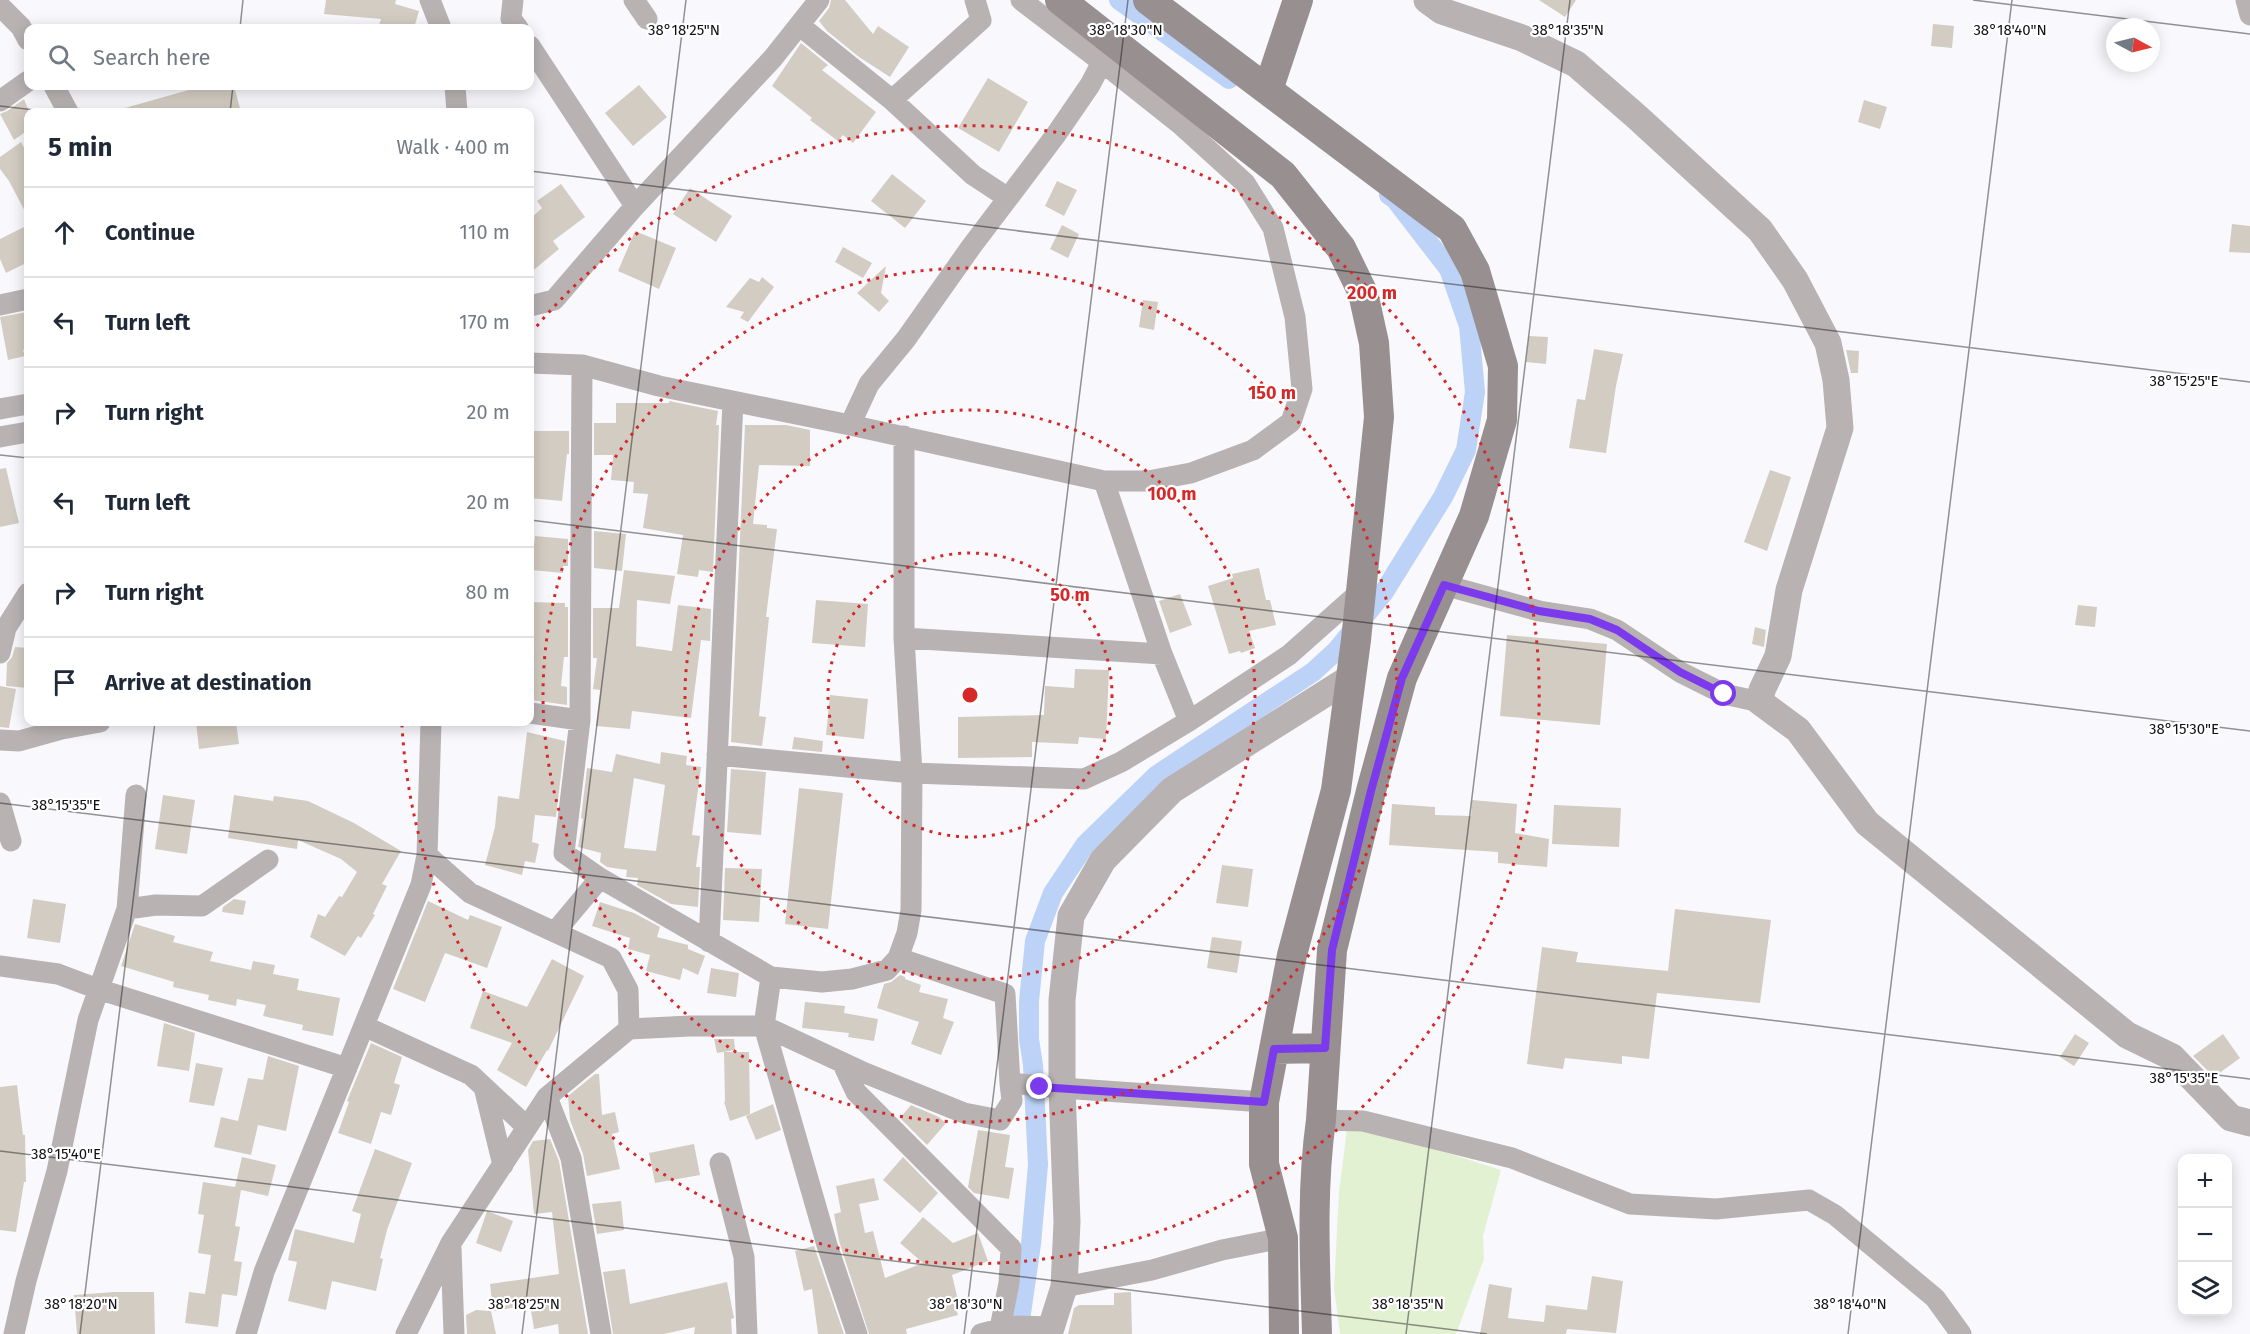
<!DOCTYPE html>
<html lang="en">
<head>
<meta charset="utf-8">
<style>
  body { margin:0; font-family:"Fira Sans",sans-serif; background:#f2f2f3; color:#1f2937 }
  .controls { position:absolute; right:18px; bottom:18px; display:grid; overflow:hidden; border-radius:12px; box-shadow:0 3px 15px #0003 }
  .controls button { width:54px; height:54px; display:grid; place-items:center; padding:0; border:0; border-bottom:2px solid #e0e1e3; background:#fff; color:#1f2937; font:30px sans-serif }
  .compass { position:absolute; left:2106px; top:18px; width:54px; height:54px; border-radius:50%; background:#fff; box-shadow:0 3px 15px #0003; rotate:97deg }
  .stop { position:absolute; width:18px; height:18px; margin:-14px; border:4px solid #7c3aed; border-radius:50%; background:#fff }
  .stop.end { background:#7c3aed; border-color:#fff; box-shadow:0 2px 6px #0008 }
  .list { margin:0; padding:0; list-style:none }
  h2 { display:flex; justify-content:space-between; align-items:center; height:78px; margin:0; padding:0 24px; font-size:26px }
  h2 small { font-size:20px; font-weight:400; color:#747a83 }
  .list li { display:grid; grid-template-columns:39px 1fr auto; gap:18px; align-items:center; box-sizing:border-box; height:90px; padding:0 24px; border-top:2px solid #e0e1e3 }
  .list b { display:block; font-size:22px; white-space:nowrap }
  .list em { font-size:20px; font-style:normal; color:#747a83 }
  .icon { flex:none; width:33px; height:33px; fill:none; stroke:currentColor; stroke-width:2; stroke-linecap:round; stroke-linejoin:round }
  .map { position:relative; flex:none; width:2250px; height:1334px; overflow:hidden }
  .search { position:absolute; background:#fff; box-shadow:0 3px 15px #0003; left:24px; top:24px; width:510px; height:66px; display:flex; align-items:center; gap:15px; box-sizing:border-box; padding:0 21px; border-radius:12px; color:#747a83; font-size:22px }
  .panel { position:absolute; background:#fff; box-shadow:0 3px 15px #0003; left:24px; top:108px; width:510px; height:618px; border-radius:12px }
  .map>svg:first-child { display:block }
  .green { fill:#e2f1d2 }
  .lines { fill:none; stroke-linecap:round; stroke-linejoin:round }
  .canal { stroke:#bdd2f7; stroke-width:20 }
  .building { fill:#d3ccc2; fill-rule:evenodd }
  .minor { stroke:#b8b2b3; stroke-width:21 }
  .tertiary { stroke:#b8b2b3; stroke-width:27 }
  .secondary { stroke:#988f90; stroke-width:30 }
  .route { stroke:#7c3aed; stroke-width:8 }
  .ticks { fill:none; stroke:#111115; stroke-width:1.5; stroke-opacity:0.45 }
  .ring { fill:none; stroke:#d62828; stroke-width:3; stroke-dasharray:3 6 }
  .ticks-label { font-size:15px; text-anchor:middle; fill:#111115; stroke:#fff; stroke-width:4.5; stroke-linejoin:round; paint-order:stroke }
  .centre { fill:#d62828; stroke:#fff; stroke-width:3 }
  .ring-label { font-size:18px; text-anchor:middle; font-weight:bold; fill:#d62828; stroke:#fff; stroke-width:4.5; stroke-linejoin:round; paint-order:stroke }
</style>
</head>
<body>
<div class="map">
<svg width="2250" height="1334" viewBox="0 0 2250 1334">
  <rect width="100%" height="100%" fill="#f9f9fd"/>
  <path class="green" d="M1347,1129L1394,1136L1501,1170L1483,1236L1484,1259L1456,1334H1340L1334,1288L1339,1192Z"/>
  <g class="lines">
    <path class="canal" d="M1119,0L1229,79
      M1018,1334L1031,1244L1038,1165L1033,1065L1029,1039V1001L1035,941L1053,893L1085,845L1157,775L1313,672L1337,650L1384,592L1443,497L1466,450L1475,392L1469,326L1449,269L1395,199L1389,195"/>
  </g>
  <path class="building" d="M326,0H396L395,4L419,11L414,28H378L381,19L324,14Z
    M831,0H845L873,34L878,26L909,47L890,77L859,57L827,31L819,21L829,8Z
    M1539,0H1576L1565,17Z
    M1933,24L1954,26L1952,48L1931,46Z
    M801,43L828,65L822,70L876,112L853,143L843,135L838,141L810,120L812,118L772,86Z
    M988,78L1028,102L999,152L958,128Z
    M639,85L667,117L633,146L605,113Z
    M203,86H234L241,112H126L125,108Z
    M24,99L28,109V130L14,140L0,114L7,111Z
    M1864,100L1887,107L1880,129L1858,122Z
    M21,142L28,155V217L9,181L0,169V157Z
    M892,174L926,201L905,228L871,201Z
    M1057,181L1077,190L1064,216L1045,206Z
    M561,184L585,217L553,241L559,249L530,273V219L542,208L537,201Z
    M690,188L732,216L716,242L673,214Z
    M2232,224L2250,226V253L2229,252Z
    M28,225V262L6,273L0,259V239Z
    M1062,225L1079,234L1068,258L1050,249Z
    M635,231L676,248L659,289L618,271Z
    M843,247L872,263L863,278L835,262Z
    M886,266L881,293L889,301L879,312L857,293Z
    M762,277L774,287L748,322L740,318L744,312L726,307L750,278L759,282Z
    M1143,300L1158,302L1154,330L1139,327Z
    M27,312L28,349L23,350L25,356L8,360L0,317Z
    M1529,336L1548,337L1546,364L1526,362Z
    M1594,349L1623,354L1616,386L1606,453L1569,448L1577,399L1585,400Z
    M1846,350L1859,351L1858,373H1851Z
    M669,401L718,411L716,425H719L713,572L699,570L698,577L677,574L683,535L643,528L648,494L633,493L634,482L611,480L613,455H594V423H616V403H669Z
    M745,425H786L810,430V466L759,465L753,524L767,525V528L777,529L766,617H769L759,716L766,717L762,746L731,742Z
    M530,431H569V454H567L562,501L530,498Z
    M6,468L19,523L0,527V469Z
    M1770,470L1791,477L1767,551L1744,542Z
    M594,531L626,534L622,571L594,568Z
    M535,536L568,539V566H563V573L531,570Z
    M1259,568L1266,600H1270L1276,625L1249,631L1255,648L1241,653L1240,651L1229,654L1208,586L1233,578L1232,574Z
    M624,570L675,576L670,604L637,600L636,646L672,651L678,605L711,609L710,641L701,640L691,718L632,711L630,729L596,726L600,690L593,689L597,658H593V608H619Z
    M1180,594L1192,625L1170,633L1159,601Z
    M816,600L868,604L865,647L812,643Z
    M530,602L565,603V607H568V657H564L561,686L567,687V705L531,700L533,678H530Z
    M2078,605L2097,607L2095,627L2075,625Z
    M1755,627L1766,630L1764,647L1752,644Z
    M1507,635L1607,644L1600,725L1500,716Z
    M15,647L28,648V688L6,686L7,663L12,657Z
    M1075,669L1109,670L1106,739L1079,737L1078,744L1032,742V757L958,758V717L1044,715L1045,686L1074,688Z
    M0,686L16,689L9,728L0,727Z
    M830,695L868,699L864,739L826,735Z
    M196,722H236L239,744L199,749Z
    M527,732L565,741L556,817L535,815L532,842L539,844L535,863L525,861L522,875L485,865L495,827L498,796L519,799Z
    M794,737L823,741L822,752L792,749Z
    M661,752L687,756L686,765L701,767L692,835L700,836L696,867H700L698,907L671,904L637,885L638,878L626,877L627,870L607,867L600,862L601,853L578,847L583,819L581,818L587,768L612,772L616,754L660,764ZM634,778L665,785L656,851L624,848Z
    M731,769L766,772L761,835L727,832Z
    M799,788L843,793L828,929L785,924Z
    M163,795L195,800L187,854L155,849Z
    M234,795L273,801L274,796L308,801L354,823L401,851L382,884L387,886L373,914L375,915L361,938L358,936L345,956L310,937L318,914L325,917L339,896L342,897L357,872L341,859L298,840L297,849L228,838Z
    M1472,800L1517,804L1515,833L1549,839L1547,867L1498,863V852L1389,845L1392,804L1435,807V815L1471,816Z
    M1554,805L1621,808L1619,847L1552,844Z
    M1222,865L1253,869L1248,907L1216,903Z
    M725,868L762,869L759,922L723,920Z
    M33,899L66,904L60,943L27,938Z
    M234,899L246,901L243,915L222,912L223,907Z
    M428,901L468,920L470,915L502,927L487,968L445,953L425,1002L393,989Z
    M600,902L634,913L660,927L657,937L688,945V949L705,956L698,975L683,968L680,980L646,971L650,955L628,949L630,938L592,926Z
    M1675,909L1771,920L1760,1003L1657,993L1649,1059L1622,1056V1064L1565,1058L1563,1069L1527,1064L1542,947L1578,952L1576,962L1668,971Z
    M135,924L175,936L173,942L213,952L210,961L251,970L253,961L275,965L273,974L299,979L297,990L340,998L333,1036L302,1030L303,1025L263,1016L266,1005L237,999L236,1006L208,1000L209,995L173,987L174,982L121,966Z
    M1212,937L1242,941L1237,973L1207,968Z
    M552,959L584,976L548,1051L547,1050L526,1087L497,1070L512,1043L470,1028L483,991L527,1007Z
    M711,968L739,973L736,997L707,993Z
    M900,975L905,977V979L921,985L919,992L948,999L943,1018L954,1022L941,1055L911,1044L919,1022L877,1008L884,984L891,982Z
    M805,1002L845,1006L844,1013L878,1019L874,1041L848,1037L849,1033L802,1028Z
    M164,1023L195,1033L189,1071L157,1066Z
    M2075,1034L2089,1043L2074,1066L2060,1057Z
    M2223,1034L2240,1058L2214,1077L2193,1056Z
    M714,1039H734L735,1050L717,1053Z
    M371,1043L402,1057L394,1083L400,1085L391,1115L381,1112L371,1144L338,1133L349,1102L347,1101Z
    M724,1052H749L750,1114L730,1121L724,1102H725Z
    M268,1056L299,1066L286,1131L258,1125L251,1155L214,1147L221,1117L238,1121L248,1078L263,1080Z
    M196,1063L223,1068L214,1106L189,1102Z
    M595,1074H599L602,1115L615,1112L619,1132L612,1134L620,1169L587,1176L583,1154L570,1120L568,1096Z
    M17,1085L23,1135H25L26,1182H24L16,1232L0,1230V1087Z
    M773,1104L781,1130L756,1140L746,1116Z
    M911,1105L939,1117L946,1123L927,1145L900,1118Z
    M978,1130L1010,1135L1005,1167L1014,1168L1009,1199L974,1193L968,1187Z
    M550,1139L559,1161L588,1334H559L558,1324L534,1329L530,1305L493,1311L490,1284L559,1274L552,1212L534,1214L528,1150L533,1141Z
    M694,1144L700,1175L655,1183L649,1153Z
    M375,1149L412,1163L387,1230L380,1258L383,1259L376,1291L332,1281L326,1310L288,1301L297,1262L288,1260L295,1229L354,1243L361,1214L352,1211Z
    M242,1157L276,1165L268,1196L241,1190L235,1226L240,1227L234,1261L242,1262L237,1296L222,1294L218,1327L185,1323L189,1292L205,1294L211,1255L198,1253L204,1215L198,1214L203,1182L235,1187Z
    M903,1157L938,1193L920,1213L883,1180Z
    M874,1178L879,1200L859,1204L865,1233L873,1231L885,1278L923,1263L900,1243L923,1217L953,1243L978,1233L988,1261L952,1275L958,1300L954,1303L958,1315L906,1329L907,1334H869L839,1241L834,1214L841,1212L836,1186Z
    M621,1201L624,1230L597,1234L592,1204Z
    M487,1211L513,1221L501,1252L476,1243Z
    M814,1246L815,1249L844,1334H818L812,1289L804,1291L795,1251Z
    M625,1269L630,1304L727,1282L733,1313L734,1318L731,1319L732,1334H694L695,1327L664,1334H613L603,1272Z
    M1592,1276L1623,1281L1616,1333L1567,1329L1566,1334H1480L1489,1284L1512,1288L1508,1318L1544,1322L1546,1305L1587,1310Z
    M114,1292H154L155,1334H77L74,1295Z
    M1131,1292L1132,1334H1068L1074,1308L1079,1305H1114V1293Z
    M476,1310L491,1311L496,1334H467L466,1315Z"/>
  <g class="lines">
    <path class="minor" d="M430,0L441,28
      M513,0L511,19L518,28
      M634,0L647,19
      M975,0L981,20L892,100L973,175L1008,198
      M2246,0L2250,15
      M0,6L21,27L28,40
      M799,25L892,100
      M530,46L635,206L554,300L530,306
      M54,86L68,112
      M455,86L457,112
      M0,101L28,81
      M635,206L773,58L819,0
      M0,305L28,299
      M530,363L582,365L659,386L850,425L1104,481H1148L1191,473L1253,450L1291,422L1302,389L1295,317L1273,228L1245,183L1180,124L1102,62
      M582,365L580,720L564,853L600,878L771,977L822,982L852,979L887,970L898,958L907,933L911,910L912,773L1084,779L1121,762L1189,721L1289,655L1361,591
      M0,409L28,404
      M850,425L869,384L906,339L971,247L1055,136L1090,85L1102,62L1021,0
      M0,437L28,432
      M1104,481L1162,654L1189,721
      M1444,585L1539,611L1590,619L1617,630L1680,672L1724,694L1760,702
      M904,638L1162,654
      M0,653L6,628L28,593
      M530,713L580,720
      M0,740L19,741L62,729L100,722
      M717,755L912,773L904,638V436
      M0,803L11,841
      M427,855L431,722
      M127,909L136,795
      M555,932L600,878
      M709,942L733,401
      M898,958L1005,994L1010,1083
      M0,966L58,974L98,989L347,1068
      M771,977L764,1026L827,1245L857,1334
      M364,1026L471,1075L527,1127
      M842,1062L856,1092L1011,1248L1009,1283L1000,1328
      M484,1087L503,1165
      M547,1097L571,1158L601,1334
      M1321,1120L1363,1121L1512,1158L1630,1204L1716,1209L1809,1200L1835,1215L1935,1298L1961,1334
      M720,1163L744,1257L747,1334
      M451,1248L454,1334
      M1064,1287L1152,1270L1222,1250L1283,1238
      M14,1334L26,1281L57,1171L88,1020L127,909L156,905L202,906L268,860
      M246,1334L264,1272L421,885L427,855L470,893L611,958L628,990L629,1029
      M406,1334L451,1243L547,1097L629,1029L690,1026H764L865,1073L964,1113L1000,1120L1012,1101L1010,1083L1062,1088L1264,1102
      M981,1334L1011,1326L1052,1327"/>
    <path class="tertiary" d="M1427,0L1442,11L1522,38L1576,64L1637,117L1760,230L1795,280L1828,343L1836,380L1840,428L1789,590L1778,656L1762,690L1760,702L1798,730L1867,823L2127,1035L2172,1057L2231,1118L2250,1123
      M1049,1334L1064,1287L1067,1222L1062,1088V1000L1071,916L1103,860L1172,790L1350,678"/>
    <path class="secondary" d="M1060,0L1283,175L1341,248L1363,293L1374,343L1379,417L1356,640L1336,790L1292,955L1264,1102V1164L1283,1238L1284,1334
      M1148,0L1452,229L1475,271L1503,366L1502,420L1474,516L1402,678L1371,791L1332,950L1321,1120C1311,1191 1315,1263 1317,1334
      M1268,90L1298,0
      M1274,1049L1325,1048"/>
  </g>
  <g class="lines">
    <path class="route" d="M1040,1087L1264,1102L1274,1049L1325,1048L1332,950L1371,791L1402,678L1444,585L1539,611L1590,619L1617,630L1680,672L1724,694"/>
  </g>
  <path class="ticks" d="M1973,0L2250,34M240,28L243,0M0,106L52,112M230,112L233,86M530,171L2250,382M0,455L28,458M530,520L2250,731M0,803L2250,1079M0,1151L1487,1334M80,1334L155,722M522,1334L686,0M964,1334L1128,0M1406,1334L1570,0M1848,1334L2012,0"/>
  <g class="ring">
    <circle cx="970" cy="695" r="142"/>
    <circle cx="970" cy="695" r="285"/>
    <circle cx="970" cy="695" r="427"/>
    <path d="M531 333A569 569 0 1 1 402 725"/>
  </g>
  <g class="ticks-label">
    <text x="684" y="35">38°18'25"N</text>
    <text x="1126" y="35">38°18'30"N</text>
    <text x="1568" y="35">38°18'35"N</text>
    <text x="2010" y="35">38°18'40"N</text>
    <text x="2184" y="386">38°15'25"E</text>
    <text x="2184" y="734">38°15'30"E</text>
    <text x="66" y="810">38°15'35"E</text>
    <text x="2184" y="1083">38°15'35"E</text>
    <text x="66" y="1159">38°15'40"E</text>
    <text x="81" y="1309">38°18'20"N</text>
    <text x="524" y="1309">38°18'25"N</text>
    <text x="966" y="1309">38°18'30"N</text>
    <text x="1408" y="1309">38°18'35"N</text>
    <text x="1850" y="1309">38°18'40"N</text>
  </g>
  <circle cx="970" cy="695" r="9" class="centre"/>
  <g class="ring-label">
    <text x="1372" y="299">200 m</text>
    <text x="1272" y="399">150 m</text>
    <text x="1172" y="500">100 m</text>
    <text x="1070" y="601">50 m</text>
  </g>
</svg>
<div class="controls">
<button>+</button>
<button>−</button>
<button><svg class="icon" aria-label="layers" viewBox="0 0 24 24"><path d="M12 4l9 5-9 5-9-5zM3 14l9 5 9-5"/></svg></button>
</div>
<svg class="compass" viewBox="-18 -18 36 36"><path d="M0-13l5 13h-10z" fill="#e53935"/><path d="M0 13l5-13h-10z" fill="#747a83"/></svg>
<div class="stop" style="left:1724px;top:694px"></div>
<div class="stop end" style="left:1040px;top:1087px"></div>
<div class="search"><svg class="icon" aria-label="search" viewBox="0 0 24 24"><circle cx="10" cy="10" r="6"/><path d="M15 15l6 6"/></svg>Search here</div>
<section class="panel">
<h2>5 min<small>Walk · 400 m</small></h2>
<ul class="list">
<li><svg class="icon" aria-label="ahead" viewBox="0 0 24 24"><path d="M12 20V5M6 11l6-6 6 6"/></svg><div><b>Continue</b></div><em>110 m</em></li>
<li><svg class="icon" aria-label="left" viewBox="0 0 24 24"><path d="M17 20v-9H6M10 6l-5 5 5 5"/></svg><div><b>Turn left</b></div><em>170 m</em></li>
<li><svg class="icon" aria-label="right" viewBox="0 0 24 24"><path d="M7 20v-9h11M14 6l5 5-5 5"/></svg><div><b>Turn right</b></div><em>20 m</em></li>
<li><svg class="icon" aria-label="left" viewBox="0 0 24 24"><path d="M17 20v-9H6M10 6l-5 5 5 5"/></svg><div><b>Turn left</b></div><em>20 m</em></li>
<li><svg class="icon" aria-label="right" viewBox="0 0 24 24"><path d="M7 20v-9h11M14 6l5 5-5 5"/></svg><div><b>Turn right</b></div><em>80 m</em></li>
<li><svg class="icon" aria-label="arrive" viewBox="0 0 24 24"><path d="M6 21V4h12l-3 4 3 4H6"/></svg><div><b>Arrive at destination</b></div></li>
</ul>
</section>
</div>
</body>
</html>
